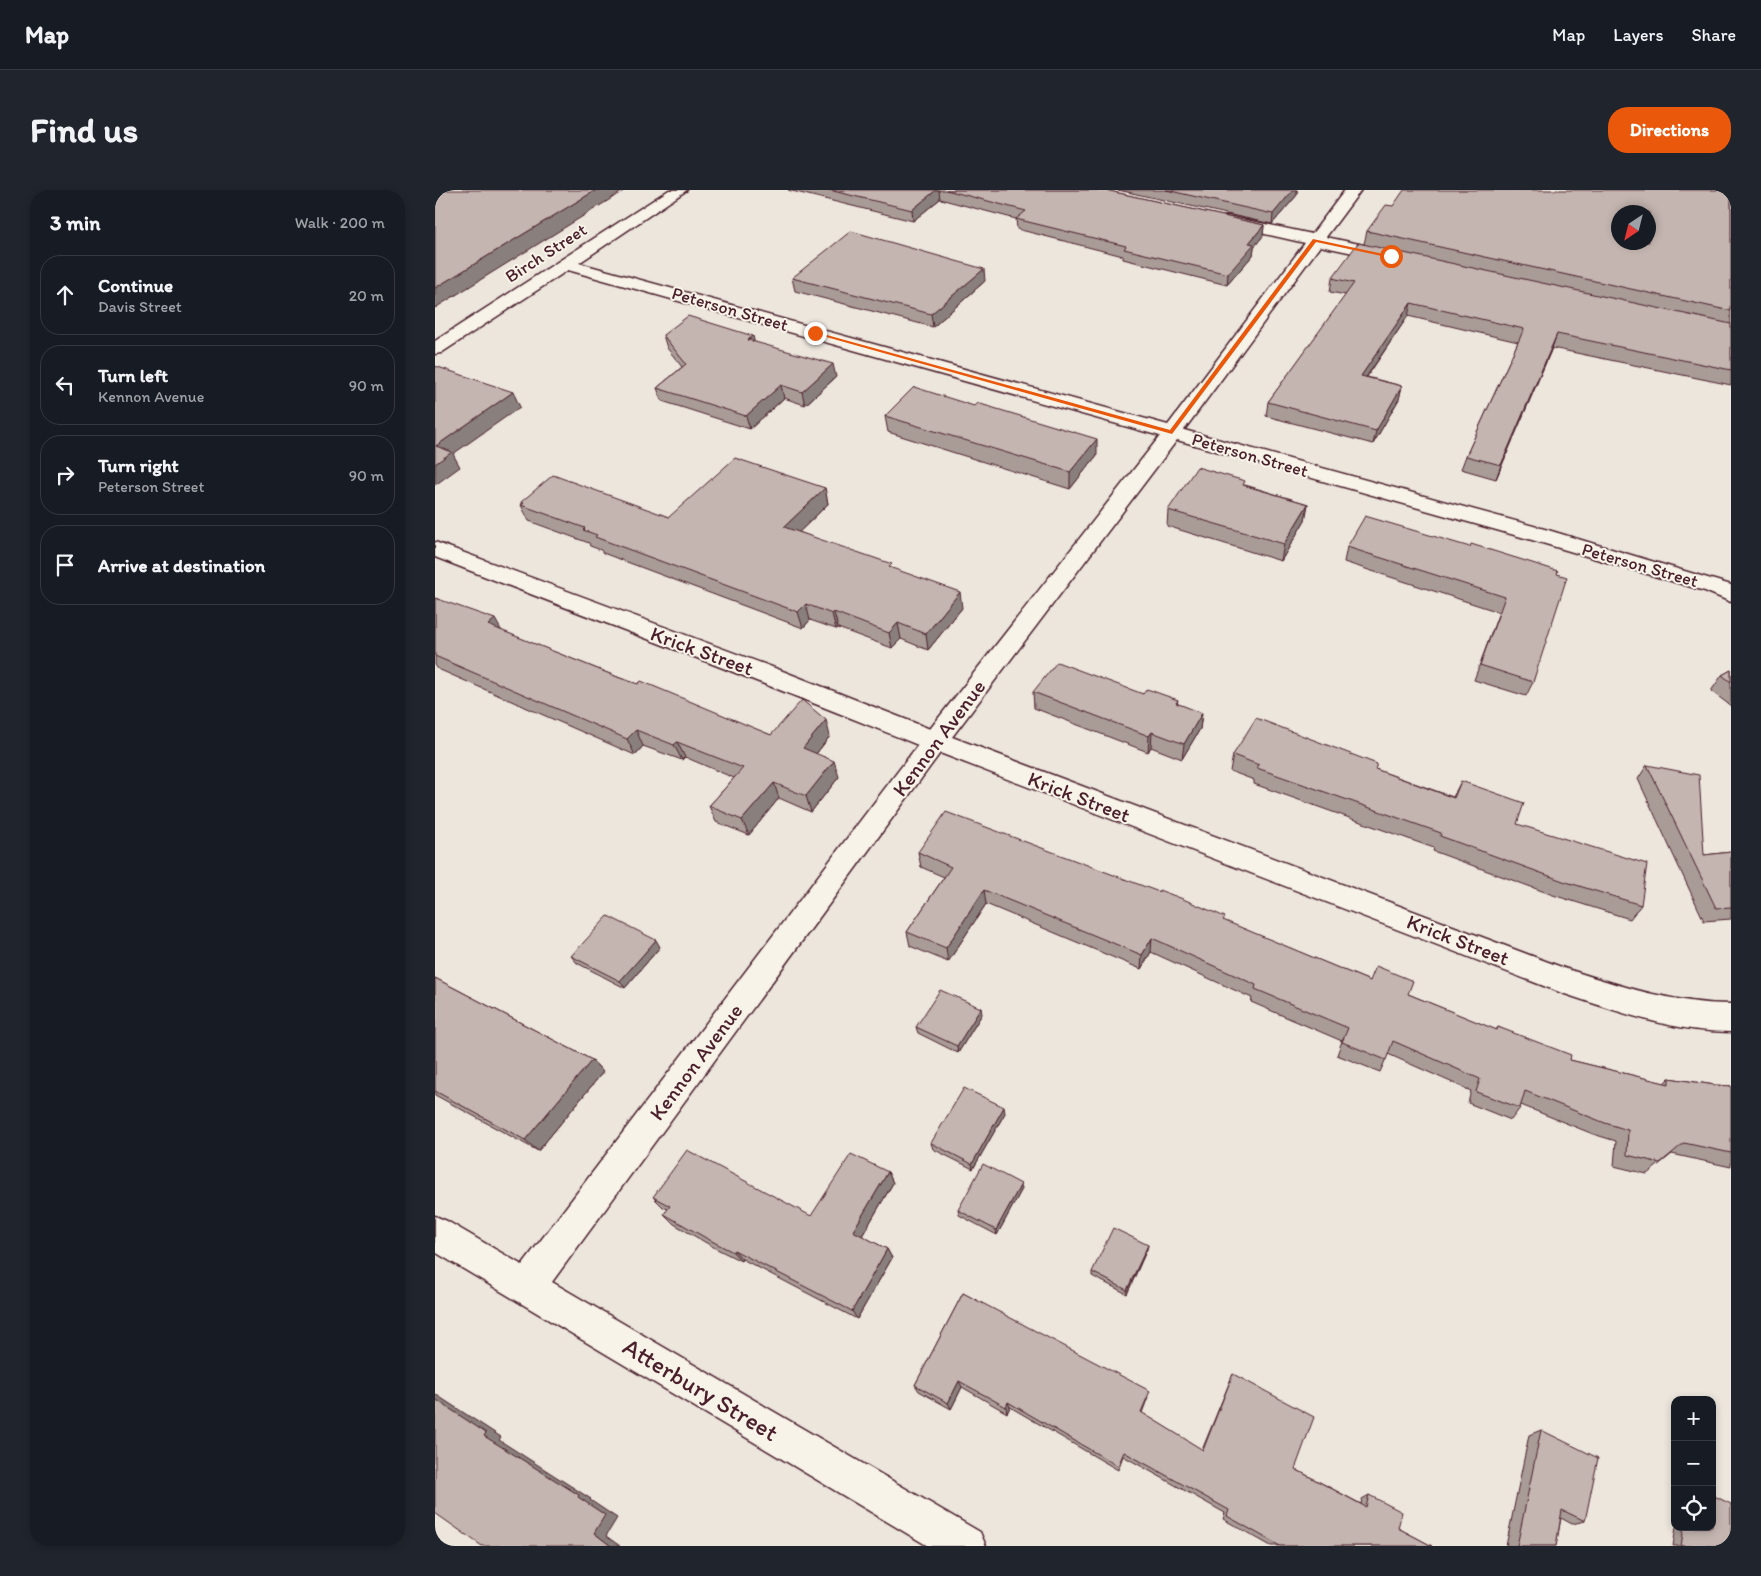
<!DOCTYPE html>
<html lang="en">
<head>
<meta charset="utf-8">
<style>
  body { margin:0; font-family:Itim,sans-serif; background:#20242c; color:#f1f3f6 }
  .controls { position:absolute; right:15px; bottom:15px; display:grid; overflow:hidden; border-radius:10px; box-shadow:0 2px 8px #0003 }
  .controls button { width:45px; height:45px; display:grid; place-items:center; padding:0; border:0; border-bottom:1px solid #363941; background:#171b24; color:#f1f3f6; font:25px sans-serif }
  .compass { position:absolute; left:1176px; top:15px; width:45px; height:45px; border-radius:50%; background:#171b24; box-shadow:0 2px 8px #0003; rotate:215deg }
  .stop { position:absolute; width:15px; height:15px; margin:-11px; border:4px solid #ea580c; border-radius:50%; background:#fff }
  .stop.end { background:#ea580c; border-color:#fff; box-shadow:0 1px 5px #0008 }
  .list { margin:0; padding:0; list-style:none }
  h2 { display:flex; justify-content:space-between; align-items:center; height:65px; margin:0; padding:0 20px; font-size:21px }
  h2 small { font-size:16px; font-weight:400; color:#9ea1a6 }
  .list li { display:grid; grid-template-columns:32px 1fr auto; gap:15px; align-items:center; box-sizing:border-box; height:80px; margin:0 10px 10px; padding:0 10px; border:1px solid #363941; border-radius:20px }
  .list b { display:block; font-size:19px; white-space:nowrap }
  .list p { margin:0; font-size:16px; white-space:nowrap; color:#9ea1a6 }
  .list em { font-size:16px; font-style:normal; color:#9ea1a6 }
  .icon { flex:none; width:28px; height:28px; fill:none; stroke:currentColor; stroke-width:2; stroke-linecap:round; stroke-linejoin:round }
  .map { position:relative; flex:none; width:1296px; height:1356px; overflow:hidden; border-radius:20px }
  header { display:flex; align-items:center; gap:30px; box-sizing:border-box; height:70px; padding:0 25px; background:#171b24; border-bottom:1px solid #363941 }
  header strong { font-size:24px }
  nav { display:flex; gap:28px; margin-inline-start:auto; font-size:18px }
  .intro { display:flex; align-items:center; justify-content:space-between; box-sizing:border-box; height:120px; padding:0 30px }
  h1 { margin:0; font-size:35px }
  .button { padding:12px 22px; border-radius:20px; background:#ea580c; color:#fff; font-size:18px; font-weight:700 }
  main { display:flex; gap:30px; padding:0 30px }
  aside { flex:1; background:#171b24; border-radius:20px; box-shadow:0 2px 8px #0003 }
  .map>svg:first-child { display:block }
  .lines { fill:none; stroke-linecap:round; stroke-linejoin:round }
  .minor-casing { stroke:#4a1f2b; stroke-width:3 }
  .minor { fill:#f7f3e8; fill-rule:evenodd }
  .wall { fill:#a99c97; stroke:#4a1f2b }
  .shaded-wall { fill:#897f7b; stroke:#4a1f2b }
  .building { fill:#c4b5b0; stroke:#4a1f2b; fill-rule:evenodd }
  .route { fill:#ea580c }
  .labels { text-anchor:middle; stroke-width:4; stroke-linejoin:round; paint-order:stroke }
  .far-street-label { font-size:18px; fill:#4a1f2b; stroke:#f7f3e8 }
  .street-label { font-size:21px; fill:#4a1f2b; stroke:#f7f3e8 }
  .near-street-label { font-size:25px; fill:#4a1f2b; stroke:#f7f3e8 }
</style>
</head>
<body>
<header>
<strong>Map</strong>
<nav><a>Map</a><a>Layers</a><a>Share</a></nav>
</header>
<div class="intro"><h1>Find us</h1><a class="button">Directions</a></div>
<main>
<aside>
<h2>3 min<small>Walk · 200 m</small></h2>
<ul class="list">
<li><svg class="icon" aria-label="ahead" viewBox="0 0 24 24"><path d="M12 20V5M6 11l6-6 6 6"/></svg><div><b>Continue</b><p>Davis Street</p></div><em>20 m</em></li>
<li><svg class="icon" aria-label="left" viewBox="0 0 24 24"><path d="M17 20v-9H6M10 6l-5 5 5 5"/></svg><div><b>Turn left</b><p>Kennon Avenue</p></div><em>90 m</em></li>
<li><svg class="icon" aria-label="right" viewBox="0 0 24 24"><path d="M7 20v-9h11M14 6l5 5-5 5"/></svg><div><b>Turn right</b><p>Peterson Street</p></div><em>90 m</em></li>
<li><svg class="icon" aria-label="arrive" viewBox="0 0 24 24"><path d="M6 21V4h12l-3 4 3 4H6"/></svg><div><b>Arrive at destination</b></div></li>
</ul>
</aside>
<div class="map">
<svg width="1296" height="1356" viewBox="0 0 1296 1356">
  <rect width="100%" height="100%" fill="#ece6dd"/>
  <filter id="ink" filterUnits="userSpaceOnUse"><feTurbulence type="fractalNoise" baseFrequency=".02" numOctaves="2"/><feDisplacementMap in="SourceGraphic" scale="10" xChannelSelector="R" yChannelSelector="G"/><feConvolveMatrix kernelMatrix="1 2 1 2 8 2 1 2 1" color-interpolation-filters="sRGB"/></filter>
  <g filter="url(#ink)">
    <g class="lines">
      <defs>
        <path id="minor" d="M234,0H252L144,73L733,235L870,53L786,34L784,31L786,28L792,26L877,44L910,0H926L891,47L962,62L964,66L962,70L956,71L885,56L749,240L1113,340L1296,395V412L1270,401L1097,350L742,250L517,547L1129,778C1183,795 1238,814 1296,814V842C1237,842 1182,821 1127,803L505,563L117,1092L545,1342L551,1356H493L0,1062V1026L12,1031L87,1075L483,555C323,490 161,430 0,367V352L345,480L495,539L725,246L133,80L6,163L0,164V151Z"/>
      </defs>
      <use href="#minor" class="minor-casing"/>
      <use href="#minor" class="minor"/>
    </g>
    <path class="wall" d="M353,0H670L829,35L828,46L819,57L818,65L792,95L688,69V66L582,39L581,29L505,9L478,31Z
      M683,0H862V5L837,34Z
      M1296,0V195L1117,158L1061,289L1026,279L1031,266L1083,152L973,126L932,187L967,196L964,209L938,254L831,226L833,212L911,105L895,102L897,88L929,54L932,41L958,16Z
      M357,88L550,91L498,137L360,101Z
      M228,145L319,152L401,187L370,215L349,208L315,239L227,211L222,198L247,177L232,158Z
      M450,226L662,265L635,299L453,242Z
      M810,295L873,314L870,330L846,371L732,336L733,320Z
      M390,298L393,314L364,342L458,379L527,418L493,460L466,449L457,458L403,438L401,439L375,430L368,438L168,363L166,360L155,356L154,353L94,331L86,315L87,314L86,312L234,327Z
      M912,357L1122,384L1098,492L1091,506L1039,490L1064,422L909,372Z
      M0,408L67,441L185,488L336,545L395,546L381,564L404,587L376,622L344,608L314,645L281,632L274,616L299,588L250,567L247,570L208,556L200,565L3,479L0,475Z
      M1296,480V516L1276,501L1287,485Z
      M598,502L708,504L743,510L742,514L767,523L765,539L747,569L716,557L713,562L599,518Z
      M798,565L940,579L1018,607L1026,591L1082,634L1206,715L1195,729L1118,705L998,661L999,658L819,594V590L795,581Z
      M1212,575L1269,665L1296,662V729L1269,731L1203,589Z
      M483,662L789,731L935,791L973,804L1061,840L1063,837L1135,870L1229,893L1234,888L1280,895L1296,896V977L1237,964L1212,984L1179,976L1181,951L1158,944L1086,915L1085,918L1076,930L1033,913L1036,901L953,864L945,882L902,865L907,851L816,812L817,808L716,762L706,779L551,714L513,772L475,756L472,742L509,687L486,677Z
      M225,757L190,798L142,773L136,766Z
      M0,788L157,870L168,882L103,961L0,905Z
      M547,824L523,863L483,843L481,837Z
      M570,923L538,979L498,959L496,953Z
      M453,982L458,993L427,1046L452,1059L457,1068L422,1129L307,1069L306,1071L280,1058L239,1034L229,1024L233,1019L228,1017L218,1007L376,1026Z
      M586,994L587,999L562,1045L524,1025L523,1020Z
      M713,1055L712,1059L692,1104L657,1086V1082Z
      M528,1103L713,1207L707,1223L767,1260L795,1191L798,1184L860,1279L926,1314L927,1309L934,1305L963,1338L997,1356H836L788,1329L790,1323L688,1266L683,1280L575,1217L572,1223L527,1197L516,1219L484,1201L480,1195Z
      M1106,1240L1150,1331L1137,1334L1126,1328L1121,1356H1071L1094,1245Z
      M1241,1337H1277L1296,1356H1238Z"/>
    <path class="shaded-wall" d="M161,0H190L0,118V98Z
      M501,0H504L505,9L478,31L477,20Z
      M858,0H862V5L837,34L838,24Z
      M829,35L828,46L819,57L818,65L792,95L793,84L814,53Z
      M549,79L550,91L498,137L496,124Z
      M976,113L973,126L923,199L926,186Z
      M1122,144L1117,158L1061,289L1066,275Z
      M318,146L321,159L313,150Z
      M398,174L401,187L370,215L367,202Z
      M346,195L349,208L315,239L311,226Z
      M967,196L964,209L938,254L941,241Z
      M78,202L85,217L18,264L25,277L0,295L1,256Z
      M662,249V265L635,299V282Z
      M390,298L393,314L353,353L349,337Z
      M873,314L870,330L846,371L849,354Z
      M525,402L527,418L493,460L491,444Z
      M371,414L375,430L368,438L363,422Z
      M399,422L403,438L401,439L397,424Z
      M60,429L69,445L53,435Z
      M463,433L466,449L457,458L454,443Z
      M767,523L765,539L747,569L749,554Z
      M391,530L395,546L373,574L368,558Z
      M201,540L208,556L200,565L192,549Z
      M717,542L716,557L713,562L714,546Z
      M242,552L250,567L247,570L239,555Z
      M399,571L404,587L376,622L371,606Z
      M339,593L344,608L314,645L307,630Z
      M549,700L551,714L513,772L511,758Z
      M717,748L716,762L706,779L707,765Z
      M221,750L225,757L190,798L185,791Z
      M546,818L547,824L523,863L522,856Z
      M157,870L168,882L103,961L90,950Z
      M569,917L570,923L538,979L537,974Z
      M453,982L458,993L424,1051L418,1041Z
      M586,994L587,999L562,1045L561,1040Z
      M713,1055L712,1059L692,1104V1100Z
      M452,1059L457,1068L422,1129L417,1121Z
      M299,1060L307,1069L306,1071L298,1062Z
      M524,1191L527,1197L516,1219L513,1213Z
      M0,1204L66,1247L64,1250L156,1309L155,1310L182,1328L171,1346L185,1356H176L159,1343L49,1246L0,1209Z
      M573,1212L575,1217L572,1223L571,1217Z"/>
    <path class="building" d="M0,0H161L0,98Z
      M394,0H501L477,20Z
      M511,0H670L829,35L814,53L819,54L793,84L689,59L691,56L581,29L591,21Z
      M731,0H858L838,24Z
      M969,0H1296V121L932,41L951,15L958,16ZM1184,22H1214V52H1184Z
      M416,41L549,79L496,124L357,88Z
      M923,53L1296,134V180L1122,144L1066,275L1031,266L1089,139L976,113L926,186L967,196L941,241L833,212L919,93L897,88Z
      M253,126L318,146L313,150L398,174L367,202L346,195L311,226L222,198L251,174L228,145Z
      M0,176L78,202L1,256L17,262L0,274Z
      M479,197L539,216L542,213L662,249L635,282L450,226Z
      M300,268L390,298L349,337L457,374L454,377L525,402L491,444L463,433L454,443L399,422L397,424L371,414L363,422L160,347L162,345L148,340L150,338L86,315L89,313L86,312L118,285L234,327Z
      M762,277L810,291L808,295L873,314L849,354L733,320Z
      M930,326L1035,357L1036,354L1123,381L1122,384L1132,387L1098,492L1045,475L1070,407L912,357Z
      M0,408L60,429L53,435L185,488L203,494L206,491L336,545L367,510L391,530L368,558L399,571L371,606L339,593L307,630L274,616L308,578L242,552L239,555L201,540L192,549L0,466Z
      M622,472L708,504L712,499L743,510L741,513L767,523L749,554L717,542L714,546L598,502Z
      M1296,480V492L1287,485Z
      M821,528L942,574L940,579L1019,608L1026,591L1089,613L1082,634L1212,674L1206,715L1128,691L1005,646L1006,643L822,578L824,575L798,565Z
      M1212,575L1264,585L1269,665L1296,662V717L1281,718Z
      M511,622L724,702V700L748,709L790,727L788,730L935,791L941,776L978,791L973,804L1062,840L1063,837L1136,865L1135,870L1234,894V888L1280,895L1296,896V963L1249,953L1225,973L1192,965L1193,940L1170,933L1090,901L1085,918L1041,902L1045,889L958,851L951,870L907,852L913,838L820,799L821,795L717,748L707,765L549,700L511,758L472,742L516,677L483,662Z
      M173,726L221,750L185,791L136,766Z
      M0,788L157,870L90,950L0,901Z
      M505,800L546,818L522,856L481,837Z
      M529,898L569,917L537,974L496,953Z
      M252,960L376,1026L416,964L453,982L418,1041L452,1059L417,1121L299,1060L298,1062L271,1048L229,1024L235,1016L218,1007Z
      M548,974L586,994L561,1040L523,1020Z
      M678,1038L713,1055L692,1100L657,1082Z
      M528,1103L715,1201L706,1222L768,1260L798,1184L879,1227L860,1279L931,1317L934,1305L967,1322L963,1338L997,1356H845L792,1326L794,1320L689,1262L683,1276L573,1212L571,1217L524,1191L513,1213L480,1195Z
      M0,1209L51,1243L49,1246L144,1305L143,1307L170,1325L159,1343L176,1356H47L0,1323Z
      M1106,1240L1163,1268L1150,1331L1127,1320L1121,1356H1082Z
      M1277,1305L1296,1314V1356H1246L1249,1337H1277Z"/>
  </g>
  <path class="route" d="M878,49L958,66L956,68L881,52L737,244L377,143L381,142L735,240Z"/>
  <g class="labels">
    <g class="far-street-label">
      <text transform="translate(111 63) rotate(-33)" y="6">Birch Street</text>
      <text transform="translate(295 119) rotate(16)" y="6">Peterson Street</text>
      <text transform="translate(815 265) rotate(16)" y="6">Peterson Street</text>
      <text transform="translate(1205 375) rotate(16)" y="6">Peterson Street</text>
    </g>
    <g class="street-label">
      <text transform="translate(267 461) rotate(20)" y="7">Krick Street</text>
      <text transform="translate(504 548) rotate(-53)" y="7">Kennon Avenue</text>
      <text transform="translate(644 607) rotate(21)" y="7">Krick Street</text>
      <text transform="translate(1023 750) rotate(21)" y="7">Krick Street</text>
      <text transform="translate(261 872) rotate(-53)" y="7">Kennon Avenue</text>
    </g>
    <g class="near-street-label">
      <text transform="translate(266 1199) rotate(31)" y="9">Atterbury Street</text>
    </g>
  </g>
</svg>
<div class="controls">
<button>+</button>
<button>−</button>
<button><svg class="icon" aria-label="locate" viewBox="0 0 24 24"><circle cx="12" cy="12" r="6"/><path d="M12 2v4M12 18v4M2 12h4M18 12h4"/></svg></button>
</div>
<svg class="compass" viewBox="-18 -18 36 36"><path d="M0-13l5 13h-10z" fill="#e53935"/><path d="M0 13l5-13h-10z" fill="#9ea1a6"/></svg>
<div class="stop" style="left:956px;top:66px"></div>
<div class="stop end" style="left:380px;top:143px"></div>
</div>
</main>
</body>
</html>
